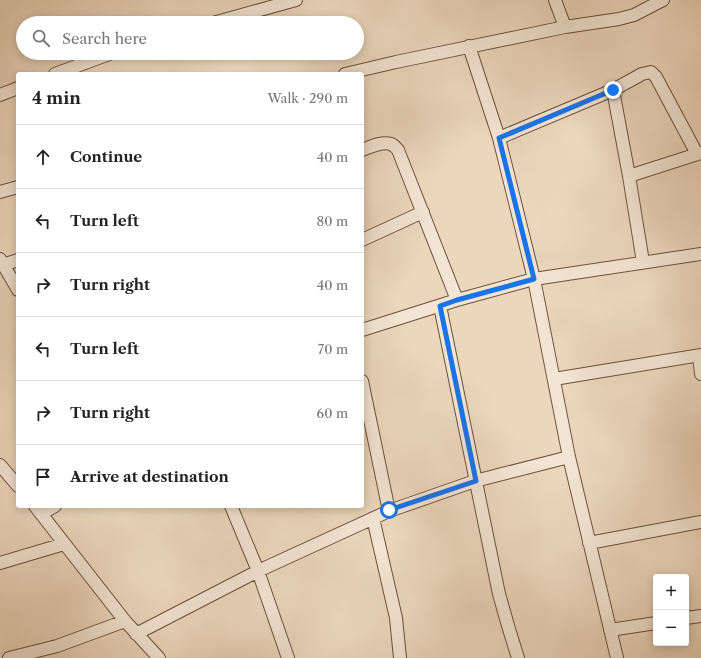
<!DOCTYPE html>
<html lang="en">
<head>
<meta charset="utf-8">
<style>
  body { margin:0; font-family:"Libre Caslon Text",serif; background:#f6f6f6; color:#222 }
  .controls { position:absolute; right:12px; bottom:12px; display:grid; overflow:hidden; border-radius:4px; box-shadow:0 2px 10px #0003 }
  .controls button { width:36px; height:36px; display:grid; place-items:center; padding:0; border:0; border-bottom:1px solid #e0e0e0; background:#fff; color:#222; font:20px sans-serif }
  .stop { position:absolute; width:12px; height:12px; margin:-9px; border:3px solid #1a73e8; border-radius:50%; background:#fff }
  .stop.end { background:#1a73e8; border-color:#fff; box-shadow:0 1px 4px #0008 }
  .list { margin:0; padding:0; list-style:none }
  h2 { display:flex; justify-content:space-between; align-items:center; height:52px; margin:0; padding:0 16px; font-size:17px }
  h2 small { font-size:13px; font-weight:400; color:#767676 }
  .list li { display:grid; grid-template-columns:26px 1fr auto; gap:12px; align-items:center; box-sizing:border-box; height:64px; padding:0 16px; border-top:1px solid #e0e0e0 }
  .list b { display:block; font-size:15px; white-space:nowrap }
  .list em { font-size:13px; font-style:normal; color:#767676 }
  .icon { flex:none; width:22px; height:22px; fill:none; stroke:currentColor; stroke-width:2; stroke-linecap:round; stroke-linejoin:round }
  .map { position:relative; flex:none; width:701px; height:658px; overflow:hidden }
  .search { position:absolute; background:#fff; box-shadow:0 2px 10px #0003; left:16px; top:16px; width:348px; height:44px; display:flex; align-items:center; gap:10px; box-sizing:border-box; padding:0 14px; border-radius:22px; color:#767676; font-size:15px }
  .panel { position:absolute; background:#fff; box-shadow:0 2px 10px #0003; left:16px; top:72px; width:348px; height:436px; border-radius:4px }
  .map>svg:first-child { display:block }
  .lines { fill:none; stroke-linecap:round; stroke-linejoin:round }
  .street-casing { stroke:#6c503e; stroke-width:14 }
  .street { stroke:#f3e5d4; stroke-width:12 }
  .route { stroke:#1a73e8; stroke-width:5 }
</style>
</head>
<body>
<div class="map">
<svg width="701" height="658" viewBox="0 0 701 658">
  <rect width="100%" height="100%" fill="#ecd7bd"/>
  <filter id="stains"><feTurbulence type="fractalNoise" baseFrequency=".005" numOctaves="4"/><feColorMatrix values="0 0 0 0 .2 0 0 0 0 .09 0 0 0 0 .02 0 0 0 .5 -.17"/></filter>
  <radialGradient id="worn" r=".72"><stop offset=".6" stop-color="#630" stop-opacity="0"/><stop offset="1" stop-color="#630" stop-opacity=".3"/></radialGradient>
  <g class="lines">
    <defs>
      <path id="street" d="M555,0L565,27
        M213,23L296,0
        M469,46L499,138L534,279L569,457L617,658
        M55,74L112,53
        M345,74L396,62L565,27L619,19L634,15L663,0
        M613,90L629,176L643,262
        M0,95L18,88
        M499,138L613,90L642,74L651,72L656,77L697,154
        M362,150C370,147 382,141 391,144C394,145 396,148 398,150L457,300
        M629,176L701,153
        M0,192L18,187
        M362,240L423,212
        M0,259L18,290
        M3,265L18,260
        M440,306L499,594L509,629L518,658
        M362,330L457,300L534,279L701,254
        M699,356L701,374
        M554,379L701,355
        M362,381L389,511
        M0,465L18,486
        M35,506L125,621L159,658
        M231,506L258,571L288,658
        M41,514L55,506
        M373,518L396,618L400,658
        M589,543L701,522
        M0,563L64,544
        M686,618L701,616
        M610,630L656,623
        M136,634L258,571L389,511L475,481L569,457
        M9,658L57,646L125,621"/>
    </defs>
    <use href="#street" class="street-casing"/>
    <use href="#street" class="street"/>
  </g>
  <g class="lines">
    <path class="route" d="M389,510L476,481L440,306L457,300L534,279L499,138L613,90"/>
  </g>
  <rect width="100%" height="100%" filter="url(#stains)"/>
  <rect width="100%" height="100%" fill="url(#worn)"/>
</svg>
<div class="controls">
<button>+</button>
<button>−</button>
</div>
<div class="stop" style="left:389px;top:510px"></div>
<div class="stop end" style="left:613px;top:90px"></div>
<div class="search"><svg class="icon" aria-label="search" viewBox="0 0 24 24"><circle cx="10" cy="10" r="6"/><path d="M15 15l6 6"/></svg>Search here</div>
<section class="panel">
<h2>4 min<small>Walk · 290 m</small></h2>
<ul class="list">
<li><svg class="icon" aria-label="ahead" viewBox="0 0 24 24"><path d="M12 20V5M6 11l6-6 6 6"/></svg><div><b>Continue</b></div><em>40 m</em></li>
<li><svg class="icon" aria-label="left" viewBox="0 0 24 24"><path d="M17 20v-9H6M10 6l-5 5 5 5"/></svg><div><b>Turn left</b></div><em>80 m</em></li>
<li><svg class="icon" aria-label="right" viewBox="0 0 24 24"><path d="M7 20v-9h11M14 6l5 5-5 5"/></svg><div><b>Turn right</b></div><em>40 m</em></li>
<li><svg class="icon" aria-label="left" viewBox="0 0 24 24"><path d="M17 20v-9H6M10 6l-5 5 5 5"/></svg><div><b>Turn left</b></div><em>70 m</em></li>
<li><svg class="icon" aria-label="right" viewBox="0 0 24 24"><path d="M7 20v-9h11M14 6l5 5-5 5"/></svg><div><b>Turn right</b></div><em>60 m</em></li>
<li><svg class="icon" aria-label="arrive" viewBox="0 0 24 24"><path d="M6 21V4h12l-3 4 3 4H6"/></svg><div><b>Arrive at destination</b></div></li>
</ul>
</section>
</div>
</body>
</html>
